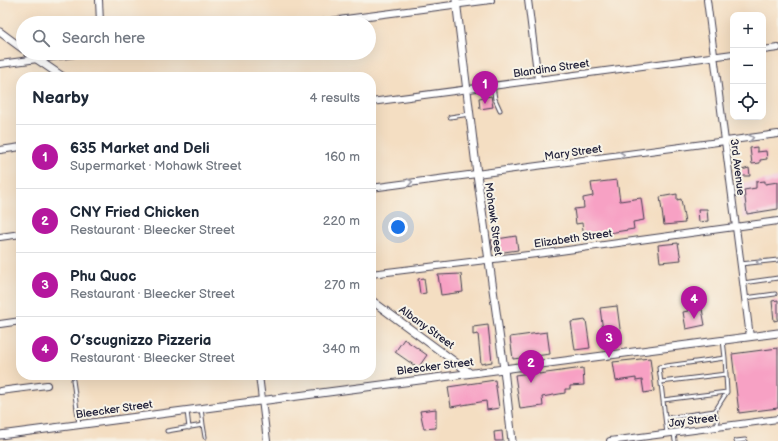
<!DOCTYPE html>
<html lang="en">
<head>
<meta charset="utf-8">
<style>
  body { margin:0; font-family:"Balsamiq Sans",sans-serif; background:#f2f2f3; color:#1f2937 }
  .controls { position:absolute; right:12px; top:12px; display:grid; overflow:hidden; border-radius:8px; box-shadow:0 4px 16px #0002 }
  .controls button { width:36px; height:36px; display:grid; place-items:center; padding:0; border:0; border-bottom:1px solid #e0e1e3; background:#fff; color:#1f2937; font:20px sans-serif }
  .you { position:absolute; left:398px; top:227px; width:14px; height:14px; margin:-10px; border:3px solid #fff; border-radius:50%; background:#1a73e8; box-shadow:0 0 0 6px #1a73e833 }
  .badge { display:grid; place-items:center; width:26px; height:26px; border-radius:50%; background:#b5179e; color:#fff; font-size:13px; font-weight:700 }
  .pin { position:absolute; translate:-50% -33px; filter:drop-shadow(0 1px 2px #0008) }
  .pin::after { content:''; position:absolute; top:21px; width:14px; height:12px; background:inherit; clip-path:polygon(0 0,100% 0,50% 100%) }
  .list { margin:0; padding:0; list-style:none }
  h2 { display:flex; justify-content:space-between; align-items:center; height:52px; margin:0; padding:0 16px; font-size:17px }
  h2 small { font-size:13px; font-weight:400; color:#747a83 }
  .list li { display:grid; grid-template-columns:26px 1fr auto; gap:12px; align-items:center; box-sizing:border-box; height:64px; padding:0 16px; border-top:1px solid #e0e1e3 }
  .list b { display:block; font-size:15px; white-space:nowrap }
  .list p { margin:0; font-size:13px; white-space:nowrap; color:#747a83 }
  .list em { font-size:13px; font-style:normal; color:#747a83 }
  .icon { flex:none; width:22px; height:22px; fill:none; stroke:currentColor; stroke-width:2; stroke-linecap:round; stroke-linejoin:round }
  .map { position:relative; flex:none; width:778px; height:441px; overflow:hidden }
  .search { position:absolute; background:#fff; box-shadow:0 4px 16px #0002; left:16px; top:16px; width:360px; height:44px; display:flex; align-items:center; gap:10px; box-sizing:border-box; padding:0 14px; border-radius:22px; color:#747a83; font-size:15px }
  .panel { position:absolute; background:#fff; box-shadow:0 4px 16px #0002; left:16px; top:72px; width:360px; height:308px; border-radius:16px }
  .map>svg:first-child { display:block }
  .built { fill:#f3cfde }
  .building { fill:#f7a1c4 }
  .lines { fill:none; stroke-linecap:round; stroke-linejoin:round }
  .service-casing { stroke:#423e4f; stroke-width:5 }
  .minor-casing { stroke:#423e4f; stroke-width:8 }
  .tertiary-casing { stroke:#423e4f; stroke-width:9 }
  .service { stroke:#fff; stroke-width:3 }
  .minor { stroke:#fff; stroke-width:6 }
  .tertiary { stroke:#fff; stroke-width:7 }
  .oneway { stroke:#9c9ca7 }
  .labels { text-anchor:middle; stroke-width:4; stroke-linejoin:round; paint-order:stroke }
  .street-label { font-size:11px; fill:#22223b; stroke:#f7f3e8 }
</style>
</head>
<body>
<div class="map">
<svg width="778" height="441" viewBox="0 0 778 441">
  <rect width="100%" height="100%" fill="#f7f3e8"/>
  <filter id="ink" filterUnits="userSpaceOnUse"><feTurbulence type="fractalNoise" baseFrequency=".025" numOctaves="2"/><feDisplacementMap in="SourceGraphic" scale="8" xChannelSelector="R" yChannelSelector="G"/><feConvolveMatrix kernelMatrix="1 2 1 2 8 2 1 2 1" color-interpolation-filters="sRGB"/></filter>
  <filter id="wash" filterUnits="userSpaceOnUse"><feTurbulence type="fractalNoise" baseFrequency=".012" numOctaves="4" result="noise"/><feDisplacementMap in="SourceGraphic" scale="16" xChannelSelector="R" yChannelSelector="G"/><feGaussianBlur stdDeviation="0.9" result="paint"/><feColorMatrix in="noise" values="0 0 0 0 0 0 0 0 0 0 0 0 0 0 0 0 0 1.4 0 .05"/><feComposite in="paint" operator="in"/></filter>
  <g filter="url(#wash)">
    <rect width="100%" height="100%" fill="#f4dec2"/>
    <path class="built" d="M778,178V213L743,218L738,183Z"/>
    <g id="blocks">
      <path class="building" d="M491,96L493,107L480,109L479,98Z
        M757,147V152L766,151L767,159L760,160V163L752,164L750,148Z
        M749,168L750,176H739L738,171Z
        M617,180L620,201L641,198L644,220L633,222L634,229L584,237L582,223L576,224L574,209L584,208L583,198L593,196L591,183Z
        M765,181V184L778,182V209L747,214L744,190L756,188V182Z
        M677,194V200L681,199L685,223L664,225L660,197Z
        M698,209H707L708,221L699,222Z
        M516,236L518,250L497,253L493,250L491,240Z
        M678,243L681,260L660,262L658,245Z
        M461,274L463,292L441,295L438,275Z
        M424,278L426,293L420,294L418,279Z
        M778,300V320L774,321L772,301Z
        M693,304L694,311L702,309L705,325L686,329L683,312L688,311L687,305Z
        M617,306L622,344L605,346L600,308Z
        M586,320L590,348L575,350L571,322Z
        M488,325L492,362L481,364L478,334L473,335V327Z
        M547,332L550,354L513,359L510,337Z
        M404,339L427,355L418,368L395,352Z
        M778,348V408L739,413L732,354Z
        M650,358L654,391L644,393L642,380L636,381V378L616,381L613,362Z
        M583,368L584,385L570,386V389H565V393L542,397L543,406L520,409L515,375L538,372L539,374Z
        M495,380L499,408L487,410L486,401L451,407L448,387Z
        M436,409V428L424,429L420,411Z
        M502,431L503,441H495L494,432Z"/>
    </g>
  </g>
  <g filter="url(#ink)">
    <use href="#blocks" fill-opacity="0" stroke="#423e4f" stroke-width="1"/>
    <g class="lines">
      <defs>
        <path id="service" d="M493,86L495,99L500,110
          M450,117L470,114
          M740,264L778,260
          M743,283L778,278
          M745,298L775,294
          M73,380L79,424
          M661,382L726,374
          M663,400L727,392
          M187,411L189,428
          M715,411L727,392L725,358
          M666,418L715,411L718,427
          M203,425L205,437
          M167,431L203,425L201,408
          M674,433L675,441
          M667,434L659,367L725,358L723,340
          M736,441L745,440"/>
        <path id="minor" d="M99,0L100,23
          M528,0L538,80
          M707,0L750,337
          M315,23L491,0
          M763,50L778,48
          M0,64L83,53
          M371,102L733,54
          M0,150L21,147
          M371,188L778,134
          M0,237L21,234
          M371,274L553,252L778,221
          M0,324L21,321
          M259,375L267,441
          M0,391L47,385
          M610,441L778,419"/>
        <path id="tertiary" d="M456,0L477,174L504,369L512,441
          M0,32L23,49
          M28,53L63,77
          M371,300L470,373
          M0,435L778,333"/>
      </defs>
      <use href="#service" class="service-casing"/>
      <use href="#minor" class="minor-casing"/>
      <use href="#tertiary" class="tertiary-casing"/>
      <use href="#service" class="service"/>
      <use href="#minor" class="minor"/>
      <use href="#tertiary" class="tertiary"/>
    </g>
    <defs><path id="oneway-chevron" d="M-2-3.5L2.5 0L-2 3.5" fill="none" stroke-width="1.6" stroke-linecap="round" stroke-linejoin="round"/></defs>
    <g class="oneway">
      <use href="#oneway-chevron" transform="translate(751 138) rotate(-8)"/>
      <use href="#oneway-chevron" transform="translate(622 155) rotate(-7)"/>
      <use href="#oneway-chevron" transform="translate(410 182) rotate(-9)"/>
      <use href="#oneway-chevron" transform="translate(759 262) rotate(173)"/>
    </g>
  </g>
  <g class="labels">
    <g class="street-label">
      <text transform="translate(551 68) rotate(-8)" y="4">Blandina Street</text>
      <text transform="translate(573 152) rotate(-8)" y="4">Mary Street</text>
      <text transform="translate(738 167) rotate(83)" y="4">3rd Avenue</text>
      <text transform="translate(494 219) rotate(82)" y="4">Mohawk Street</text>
      <text transform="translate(573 238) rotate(-8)" y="4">Elizabeth Street</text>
      <text transform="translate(427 327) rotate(36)" y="4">Albany Street</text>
      <text transform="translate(435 366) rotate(-7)" y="4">Bleecker Street</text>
      <text transform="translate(114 409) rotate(-8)" y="4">Bleecker Street</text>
      <text transform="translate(693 420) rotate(-7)" y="4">Jay Street</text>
    </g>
  </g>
</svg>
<div class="controls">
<button>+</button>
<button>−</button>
<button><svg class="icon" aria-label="locate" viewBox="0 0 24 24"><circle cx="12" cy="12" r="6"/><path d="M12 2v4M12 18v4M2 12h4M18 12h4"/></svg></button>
</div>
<div class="you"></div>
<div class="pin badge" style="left:485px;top:104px">1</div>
<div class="pin badge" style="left:531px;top:383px">2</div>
<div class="pin badge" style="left:609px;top:358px">3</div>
<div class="pin badge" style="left:694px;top:319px">4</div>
<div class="search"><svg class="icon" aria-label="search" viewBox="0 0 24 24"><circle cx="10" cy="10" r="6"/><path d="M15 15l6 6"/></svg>Search here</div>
<section class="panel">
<h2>Nearby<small>4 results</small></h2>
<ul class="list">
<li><span class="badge">1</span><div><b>635 Market and Deli</b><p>Supermarket · Mohawk Street</p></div><em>160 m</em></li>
<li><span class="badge">2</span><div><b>CNY Fried Chicken</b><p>Restaurant · Bleecker Street</p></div><em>220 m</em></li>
<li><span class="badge">3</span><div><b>Phu Quoc</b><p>Restaurant · Bleecker Street</p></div><em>270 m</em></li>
<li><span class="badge">4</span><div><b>O’scugnizzo Pizzeria</b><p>Restaurant · Bleecker Street</p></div><em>340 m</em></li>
</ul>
</section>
</div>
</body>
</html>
